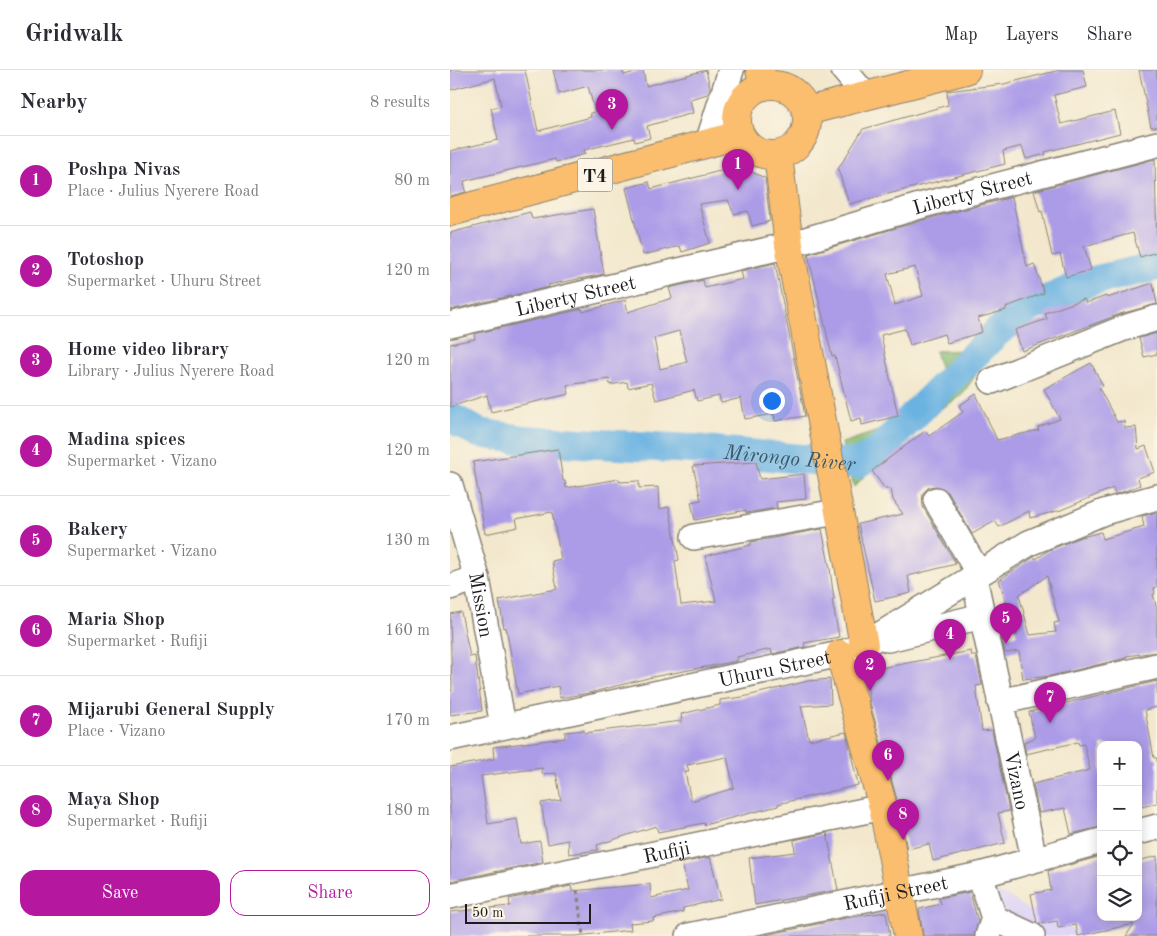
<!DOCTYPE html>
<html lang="en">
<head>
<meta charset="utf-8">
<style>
  body { margin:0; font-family:"Old Standard TT",serif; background:#f7f7f7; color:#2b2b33 }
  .controls { position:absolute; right:15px; bottom:15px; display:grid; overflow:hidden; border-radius:10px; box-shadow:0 2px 12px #0003 }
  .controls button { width:45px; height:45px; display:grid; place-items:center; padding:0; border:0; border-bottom:1px solid #e1e1e2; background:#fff; color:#2b2b33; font:25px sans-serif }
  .scale { position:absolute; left:15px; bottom:12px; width:126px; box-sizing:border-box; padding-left:5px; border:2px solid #1c1c1c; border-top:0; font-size:14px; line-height:18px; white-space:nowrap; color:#1c1c1c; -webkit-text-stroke:4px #fcf5e5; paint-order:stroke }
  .you { position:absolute; left:321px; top:330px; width:18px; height:18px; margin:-12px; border:4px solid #fff; border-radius:50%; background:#1a73e8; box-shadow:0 0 0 8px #1a73e833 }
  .badge { display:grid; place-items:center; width:32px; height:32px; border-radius:50%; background:#b5179e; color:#fff; font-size:16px; font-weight:700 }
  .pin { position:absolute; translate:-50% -41px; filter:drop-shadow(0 1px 2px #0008) }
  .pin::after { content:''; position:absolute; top:26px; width:18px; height:15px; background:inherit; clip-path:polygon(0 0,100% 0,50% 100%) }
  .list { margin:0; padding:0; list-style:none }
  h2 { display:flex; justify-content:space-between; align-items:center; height:65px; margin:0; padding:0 20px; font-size:21px }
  h2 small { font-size:16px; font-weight:400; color:#7c7c81 }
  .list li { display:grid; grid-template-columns:32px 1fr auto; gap:15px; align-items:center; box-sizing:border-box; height:90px; padding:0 20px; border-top:1px solid #e1e1e2 }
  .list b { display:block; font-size:19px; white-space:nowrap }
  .list p { margin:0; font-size:16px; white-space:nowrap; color:#7c7c81 }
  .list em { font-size:16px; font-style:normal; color:#7c7c81 }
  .actions { display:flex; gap:10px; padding:15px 20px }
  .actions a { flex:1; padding:11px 0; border:1px solid #b5179e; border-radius:15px; text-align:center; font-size:18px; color:#b5179e }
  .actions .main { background:#b5179e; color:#fff }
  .icon { flex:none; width:28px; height:28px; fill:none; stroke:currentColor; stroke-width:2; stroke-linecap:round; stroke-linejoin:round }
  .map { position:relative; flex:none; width:707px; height:866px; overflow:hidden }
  header { display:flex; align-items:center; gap:30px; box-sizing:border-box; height:70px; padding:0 25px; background:#fff; border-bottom:1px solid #e1e1e2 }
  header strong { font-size:24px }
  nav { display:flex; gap:28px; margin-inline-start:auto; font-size:18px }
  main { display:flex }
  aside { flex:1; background:#fff }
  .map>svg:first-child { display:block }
  .built { fill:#dfd5f5 }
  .forest { fill:#86ba74; stroke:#516b48 }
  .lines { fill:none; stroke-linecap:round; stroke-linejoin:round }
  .river { stroke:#6bb2e2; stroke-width:30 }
  .building { fill:#ac9ce8; fill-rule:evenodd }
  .minor-casing { stroke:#888274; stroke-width:28 }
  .major-casing { stroke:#888274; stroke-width:30 }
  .highway-casing { stroke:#888274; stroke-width:30 }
  .path { stroke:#888274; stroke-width:3; stroke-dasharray:4 4; stroke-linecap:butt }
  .minor { stroke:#fff; stroke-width:25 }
  .major { stroke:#fbbd6e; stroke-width:28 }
  .highway { stroke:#fbbd6e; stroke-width:28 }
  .labels { text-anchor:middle; stroke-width:4; stroke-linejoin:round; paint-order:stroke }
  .shield { fill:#fcf5e5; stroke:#5f5d58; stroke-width:1 }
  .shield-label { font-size:19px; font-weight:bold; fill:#1c1c1c }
  .street-label { font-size:20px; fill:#1c1c1c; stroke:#fcf5e5 }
  .water-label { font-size:21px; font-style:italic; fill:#3c586b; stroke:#fcf5e5 }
</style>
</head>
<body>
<header>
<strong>Gridwalk</strong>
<nav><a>Map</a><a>Layers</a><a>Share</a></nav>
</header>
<main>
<aside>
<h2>Nearby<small>8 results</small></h2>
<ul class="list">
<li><span class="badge">1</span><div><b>Poshpa Nivas</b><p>Place · Julius Nyerere Road</p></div><em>80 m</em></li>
<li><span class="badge">2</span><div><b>Totoshop</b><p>Supermarket · Uhuru Street</p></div><em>120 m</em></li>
<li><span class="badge">3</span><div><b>Home video library</b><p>Library · Julius Nyerere Road</p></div><em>120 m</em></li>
<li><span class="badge">4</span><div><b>Madina spices</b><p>Supermarket · Vizano</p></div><em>120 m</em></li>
<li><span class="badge">5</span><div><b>Bakery</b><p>Supermarket · Vizano</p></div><em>130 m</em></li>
<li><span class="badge">6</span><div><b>Maria Shop</b><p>Supermarket · Rufiji</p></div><em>160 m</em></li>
<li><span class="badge">7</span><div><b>Mijarubi General Supply</b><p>Place · Vizano</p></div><em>170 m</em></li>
<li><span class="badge">8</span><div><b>Maya Shop</b><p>Supermarket · Rufiji</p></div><em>180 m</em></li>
</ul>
<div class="actions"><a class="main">Save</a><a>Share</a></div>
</aside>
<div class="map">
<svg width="707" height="866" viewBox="0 0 707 866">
  <rect width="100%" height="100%" fill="#fcf5e5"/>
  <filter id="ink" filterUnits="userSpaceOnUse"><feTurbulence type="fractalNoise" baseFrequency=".02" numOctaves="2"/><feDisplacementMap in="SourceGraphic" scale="10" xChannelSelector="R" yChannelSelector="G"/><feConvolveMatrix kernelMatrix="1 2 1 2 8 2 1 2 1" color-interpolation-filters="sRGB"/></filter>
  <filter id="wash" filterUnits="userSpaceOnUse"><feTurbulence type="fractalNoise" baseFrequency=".0096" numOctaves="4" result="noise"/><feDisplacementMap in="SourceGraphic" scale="20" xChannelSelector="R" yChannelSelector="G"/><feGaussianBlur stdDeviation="1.12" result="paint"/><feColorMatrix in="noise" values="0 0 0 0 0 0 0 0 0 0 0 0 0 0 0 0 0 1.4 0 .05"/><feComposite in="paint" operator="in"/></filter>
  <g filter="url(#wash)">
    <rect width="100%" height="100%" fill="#f3e8cd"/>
    <path class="built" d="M522,813L558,826L576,838L637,866H550L532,857Z"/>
    <path class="forest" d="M539,251H555V272L545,277L511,326L475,349L431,389L404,417L392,373L443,356L463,330L492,304L485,281L519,280L540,261Z"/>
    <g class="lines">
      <path class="river" id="s1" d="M0,347L29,363L74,370L244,379L406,394L427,382L546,263L579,238L638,212L707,196"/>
    </g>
    <g id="blocks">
      <path class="building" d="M0,0H75L88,61L141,47L140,43L145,42L138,16L109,24L103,0H172L174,5L193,0L196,16L256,0L260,17L258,24L240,29L243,43L197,56L200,68L185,72L184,68L134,80L135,84L106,92L105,89L14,111L16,122L0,126V81L48,70L41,38L51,36L45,8L0,20Z
        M610,0H633L637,17L604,25L611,54L665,41L670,63L595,82L596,84L576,89L572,76L553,81L555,94L399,134L388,99L413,59L498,35L497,21L554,14Z
        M689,0H707V57H701Z
        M705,89L707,182L690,187L683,163L634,176L641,200L616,207L610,184L602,186L592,141L590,142L584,121Z
        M289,96L315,108L320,151L302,156L298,141L284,144L278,130L249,134L260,173L232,182L230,176L193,185L176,118L199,112L201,119Z
        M562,127L577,197L584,194L594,223L556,237V240L528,248L532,262L497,273L494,264L460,275L455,259L431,265L448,346L412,355L411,348L401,351L385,286H382L358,184L477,149ZM465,197L473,226L445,235L437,204Z
        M143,139L154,204L98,215L99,217L0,240V163L80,142L82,149Z
        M325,193L355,346L325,351L324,344L295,349L291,328L271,333L269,326L247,331L244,320L206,330L201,313L178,318L177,312L160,315L159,309L117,315L119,324L41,342L37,325L0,337V274L25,269L24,264L132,239L133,242L175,230L178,242L222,228L219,218L253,210L255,218L293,209L291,201ZM229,261L237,292L210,299L204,268Z
        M703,213L707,234L670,244L572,281L565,260L597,249L595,243L634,229L636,233L656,226L657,228Z
        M707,263V284L694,287L689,268Z
        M641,293L653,316L649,318L667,352L674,351L675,358L686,357L688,379L696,376L705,402L688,408L690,415L670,423L665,424L663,418L611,440L580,448L579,441L549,457L545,451L522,464L498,422L486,416L479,417L473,423V437L506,494L458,506L461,523L425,531L408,454L453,444L443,430L441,419H435L422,401L475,361L479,366L513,342L509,336L526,324L547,370L589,360L588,357L610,349L594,319Z
        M108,379L113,411H115L116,418L169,409L170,412L189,411V418L208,417L209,439L219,437L229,490L225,491L231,535L266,531L255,486L301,475V472L372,459L380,499L384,529L382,530L389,567L354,573L355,577L322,584L321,579L287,587V591L202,607L139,623L110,628L108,616L68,624L56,557L54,558L49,530L107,519L102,491L111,489L102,442L66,449L68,457L35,464L23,392Z
        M306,392L310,409L354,404L356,429L326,432L327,438L296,443V440L245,450L241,432L251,430L243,396Z
        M707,442V517L704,518L705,524H703L707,540V582L676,586V588L601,606L573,609L569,581L555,583L552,567L567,565L549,510L584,487L586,489L599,480L628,468L651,462L653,469L694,457L692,446ZM597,506L609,552L604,553L606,562L580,565L569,525Z
        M11,542L20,587L25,586L32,641L0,645V621H2L0,544Z
        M521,581L522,586H526L532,615L526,616L532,661L542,660L559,741L548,743L555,773L483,791L479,774L457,779L448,733L420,633L415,601Z
        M380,609L381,634L351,636L359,670L396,662L408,715L328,734V736L254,755V753L208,762L206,756L147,775L148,780L119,784L118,770L98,774L91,733L111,730L106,703L92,704V698L31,706L38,754L67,749L71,774L90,771L93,792L0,811V697L44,689L43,677L115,668V662L134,660V663L232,651L231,644L270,635V630L293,627L358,611ZM277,687L284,718L241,731L235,702H239L237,695Z
        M707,611V637L695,640L704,688H707V733L688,738V675H651V757L621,764L615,738L589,743L583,714L640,700L634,674L629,675L628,672L576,684L574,672L585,668L579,642Z
        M377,763L388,820L305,835L299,788L345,782L344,770Z
        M651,786V847H686V850L688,791L707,786V866H676L684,854L628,866L626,855L608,858L607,851L590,854L587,853L581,824L601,820L598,801Z
        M260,787L271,829L233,838V842L203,848L204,851L180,853L181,860L126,866H0V842L60,836L59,829L121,816L122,821L200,814L201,828L238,820L232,793Z
        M520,822L528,852L524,866H473L469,839L491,834L489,828Z
        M436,842L440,866H311L396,848Z"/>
    </g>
  </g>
  <g filter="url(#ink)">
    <use href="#blocks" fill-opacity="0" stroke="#888274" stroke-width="1"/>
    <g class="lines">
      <defs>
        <g id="minor">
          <path d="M394,0L415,25"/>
          <path d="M258,73L281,0"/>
          <path id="s2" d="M0,255L339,175L473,135L707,74"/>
          <path d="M542,311L674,258L707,248"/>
          <path id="s3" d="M0,415L27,508L53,656"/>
          <path d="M486,430L529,504"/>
          <path d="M244,467L387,442"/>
          <path id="s4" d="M524,507L584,789"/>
          <path d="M0,517L27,508"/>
          <path d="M438,569L532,546"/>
          <path d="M550,632L707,596"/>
          <path id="s5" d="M0,668L390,584L414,575L579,473L654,442L707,427"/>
          <path d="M688,762L707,757"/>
          <path d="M530,805L544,848L538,866"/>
          <path id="s6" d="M0,826L433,737"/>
          <path d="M544,848L582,866"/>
          <path id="s7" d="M239,866L530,805L651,771"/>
        </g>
        <path id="major" d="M310,0L314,16
          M328,85L339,175L414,575
          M390,584L433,737L458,866"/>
        <path id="highway" d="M287 50a35 35 0 1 1 70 0a35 35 0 1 1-70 0Z
          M357,41L516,0
          M0,142L289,65"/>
      </defs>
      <use href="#minor" class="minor-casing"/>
      <use href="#major" class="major-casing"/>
      <use href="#highway" class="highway-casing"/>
      <path class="path" d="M127,820L133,866"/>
      <use href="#minor" class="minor"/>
      <use href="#major" class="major"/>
      <use href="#highway" class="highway"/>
    </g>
  </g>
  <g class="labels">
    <rect class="shield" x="127.5" y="88.5" width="35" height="33" rx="4"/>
    <g class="shield-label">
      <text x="145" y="112">T4</text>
    </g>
    <g class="street-label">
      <text dy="7" stroke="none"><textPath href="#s2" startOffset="539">Liberty Street</textPath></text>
      <text dy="7" stroke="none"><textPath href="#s2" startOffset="129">Liberty Street</textPath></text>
      <text dy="7" stroke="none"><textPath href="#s3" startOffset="124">Mission</textPath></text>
      <text dy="7" stroke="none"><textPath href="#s5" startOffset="332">Uhuru Street</textPath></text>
      <text dy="7" stroke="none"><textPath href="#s4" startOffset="208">Vizano</textPath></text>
      <text dy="7" stroke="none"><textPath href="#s6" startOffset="221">Rufiji</textPath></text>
      <text dy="7" stroke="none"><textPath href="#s7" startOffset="211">Rufiji Street</textPath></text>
    </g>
    <g class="water-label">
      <text dy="7" stroke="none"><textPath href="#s1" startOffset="345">Mirongo River</textPath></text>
    </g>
  </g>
</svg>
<div class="controls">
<button>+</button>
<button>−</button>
<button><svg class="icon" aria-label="locate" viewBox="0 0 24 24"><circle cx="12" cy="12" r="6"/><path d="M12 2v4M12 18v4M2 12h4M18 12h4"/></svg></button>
<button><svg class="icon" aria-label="layers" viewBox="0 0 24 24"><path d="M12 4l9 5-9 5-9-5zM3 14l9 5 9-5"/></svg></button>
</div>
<div class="scale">50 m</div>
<div class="you"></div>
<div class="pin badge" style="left:288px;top:120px">1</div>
<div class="pin badge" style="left:420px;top:621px">2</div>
<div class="pin badge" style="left:162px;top:60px">3</div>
<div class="pin badge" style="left:500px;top:590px">4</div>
<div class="pin badge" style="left:556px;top:574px">5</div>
<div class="pin badge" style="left:438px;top:711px">6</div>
<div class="pin badge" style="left:600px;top:653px">7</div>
<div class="pin badge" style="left:453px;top:770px">8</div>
</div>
</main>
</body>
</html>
